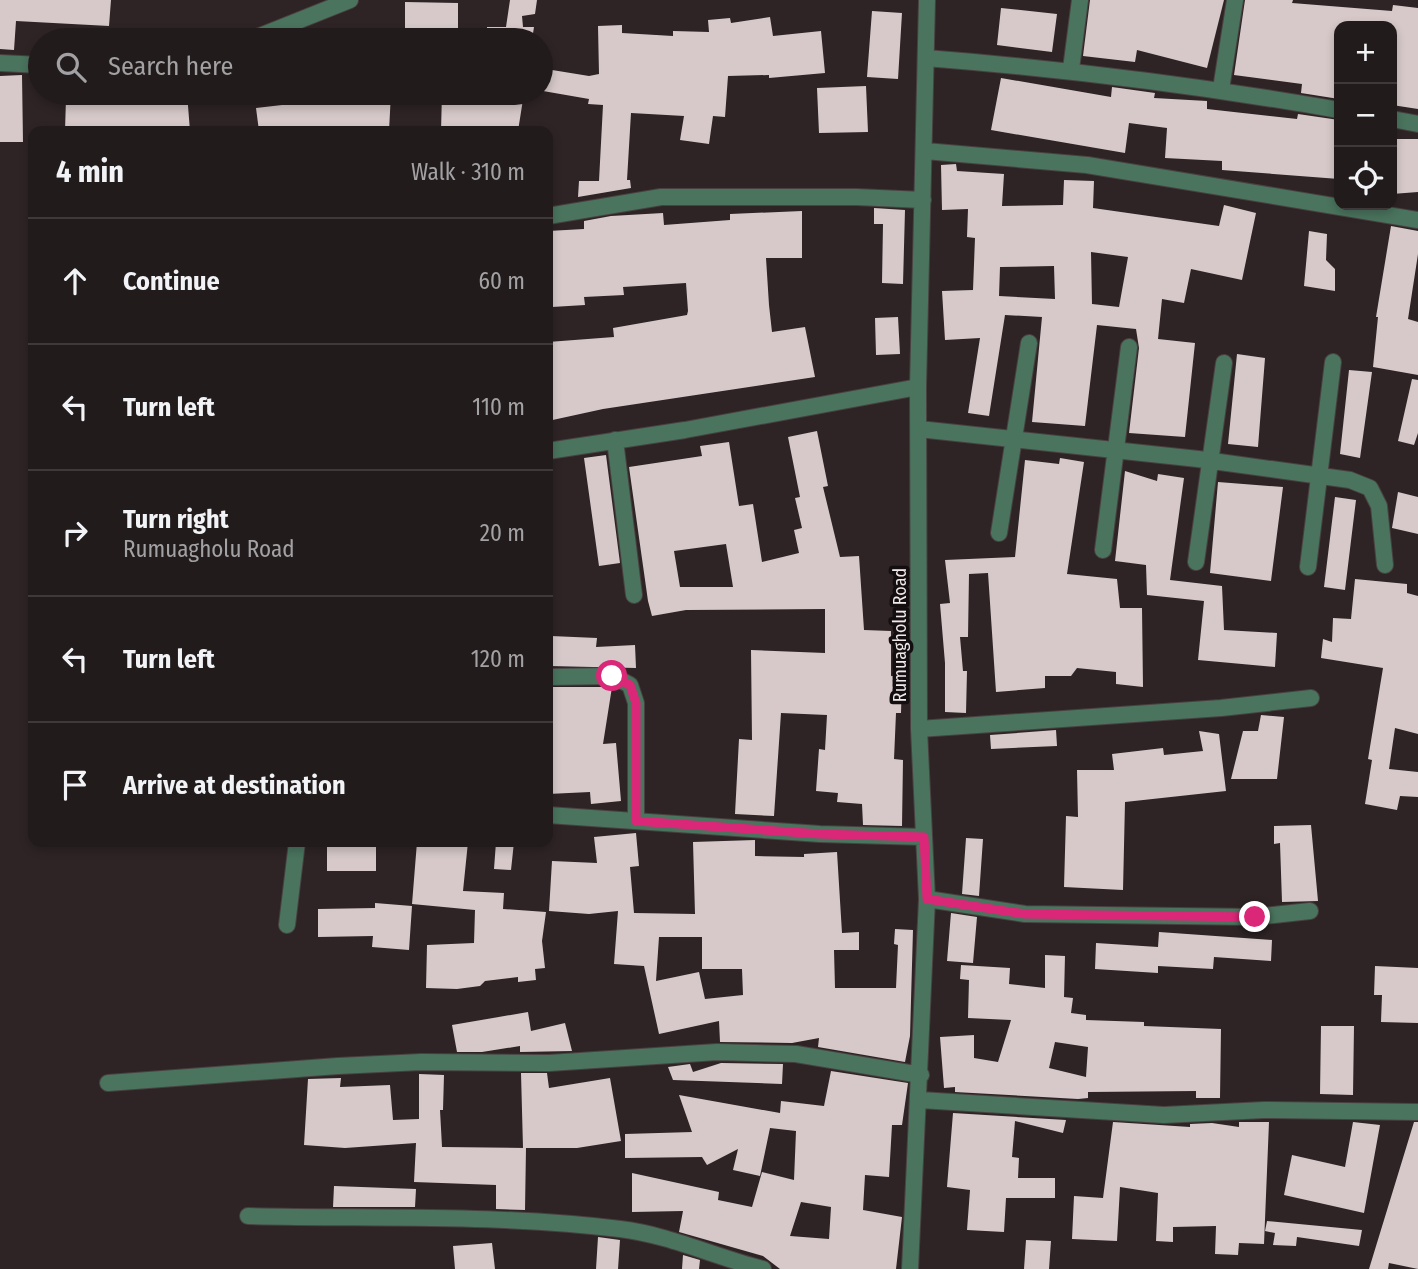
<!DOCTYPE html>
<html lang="en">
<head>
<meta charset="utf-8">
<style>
  body { margin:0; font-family:"Fira Sans Condensed",sans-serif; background:#2a2425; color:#f1f3f6 }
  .controls { position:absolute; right:21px; top:21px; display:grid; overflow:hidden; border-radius:14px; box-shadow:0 4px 10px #0003 }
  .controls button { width:63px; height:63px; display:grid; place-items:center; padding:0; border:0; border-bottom:2px solid #3f393b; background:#221b1c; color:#f1f3f6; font:35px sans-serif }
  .stop { position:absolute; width:21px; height:21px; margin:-16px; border:5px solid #db2777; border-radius:50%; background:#fff }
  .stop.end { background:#db2777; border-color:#fff; box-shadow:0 2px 7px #0008 }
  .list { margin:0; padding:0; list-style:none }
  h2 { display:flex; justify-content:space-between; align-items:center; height:91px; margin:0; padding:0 28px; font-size:30px }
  h2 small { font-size:23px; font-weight:400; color:#a2a1a3 }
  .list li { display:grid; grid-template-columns:46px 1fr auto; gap:21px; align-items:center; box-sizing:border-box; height:126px; padding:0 28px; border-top:2px solid #3f393b }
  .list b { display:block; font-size:26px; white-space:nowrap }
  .list p { margin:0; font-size:23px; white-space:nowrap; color:#a2a1a3 }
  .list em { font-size:23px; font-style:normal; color:#a2a1a3 }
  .icon { flex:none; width:38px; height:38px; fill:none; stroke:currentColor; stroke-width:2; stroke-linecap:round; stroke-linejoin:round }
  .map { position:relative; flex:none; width:1418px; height:1269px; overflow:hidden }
  .search { position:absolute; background:#221b1c; box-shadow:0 4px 10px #0003; left:28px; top:28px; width:525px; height:77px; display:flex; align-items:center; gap:18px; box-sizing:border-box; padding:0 24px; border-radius:38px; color:#a2a1a3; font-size:26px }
  .panel { position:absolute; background:#221b1c; box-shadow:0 4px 10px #0003; left:28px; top:126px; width:525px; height:721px; border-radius:14px }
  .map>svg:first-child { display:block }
  .building { fill:#d7c9ca; fill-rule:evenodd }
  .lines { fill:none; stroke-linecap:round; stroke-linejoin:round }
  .minor-casing { stroke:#494041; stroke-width:18 }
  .minor { stroke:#4a745e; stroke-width:16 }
  .route { stroke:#db2777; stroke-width:9 }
  .labels { text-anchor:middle; stroke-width:7; stroke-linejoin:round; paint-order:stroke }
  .street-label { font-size:18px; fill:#f1e9ea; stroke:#130e0f }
</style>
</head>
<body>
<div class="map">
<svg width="1418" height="1269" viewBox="0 0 1418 1269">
  <rect width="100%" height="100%" fill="#2e2425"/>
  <path class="building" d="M0,0H111L109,26L16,21L14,50L0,49Z
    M510,0H537L535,14L522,16L523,27H534L532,40H487V27H506Z
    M1090,0H1224L1207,68L1137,50L1135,62L1083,56Z
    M1245,0H1293L1292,3L1392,11L1393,5L1418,8V109L1392,105V26H1339V99L1301,93L1302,84L1234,75Z
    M405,2L458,3V40H405Z
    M1001,8L1057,14L1052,52L997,45Z
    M872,11L902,13L898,79L867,77Z
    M770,17L773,36L821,31L825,73L769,78V75L728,76L725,117L713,116L709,144L680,140L684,116L631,113L627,180H630L631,188L578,197L579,181H599L603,105L588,104L589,99L543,91L546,69L589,76L599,74L598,26L622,25V33L673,36V31L709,32L708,20L730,18L731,23Z
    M22,75L23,142H0V76Z
    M1001,78L1111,97L1112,87L1155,93L1154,98L1207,101V109L1297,119L1298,114L1339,120V179L1222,170V161L1165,158L1167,128L1129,123L1125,153L991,130Z
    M866,86L868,132L819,133L817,88Z
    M108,93H187L190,131H65L66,98L107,99Z
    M333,93H391L389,131H259L256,108L334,99Z
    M442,93H524L518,131H441Z
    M1397,139H1418V192L1392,194Z
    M956,164L957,171L1004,174L1002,206L1063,205L1064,180L1094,181L1093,208L1219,226L1224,205L1256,213L1242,280L1191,269L1184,303L1162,299L1158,339L1195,343L1185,437L1129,433L1139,348L1136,329L1097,325L1085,426L1032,422L1042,317L1005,315L989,416L968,413L980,338L945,340L942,291L973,290L975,238L967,237L968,209L942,210L941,165ZM1091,252L1128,257L1119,307L1092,304ZM1054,266L1055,299L999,296L1000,267Z
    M874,208L905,210L903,284L882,283L883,224H874Z
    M802,211V258H766L769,305L772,332L805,327L815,377L603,409L548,421V342L614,337L613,328L687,315L688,311L686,283L623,287L624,295L584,297L585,305L552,307L548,231L584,229V221L611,216L663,213L664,225L730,220V214Z
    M1391,226L1418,231V254L1408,319L1418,322V375L1373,367L1378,317H1376Z
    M1309,231L1327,234L1326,260L1335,269V291L1304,286Z
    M898,317L900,354L876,355L875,318Z
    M1237,354L1265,358L1258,447L1228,444Z
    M1349,370L1372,372L1360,458L1340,454Z
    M1412,379L1418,380V433L1414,445L1398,441Z
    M817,431L828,486L823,487L840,557L859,556L864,630L891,631V676L902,677L901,713H896L894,759L903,760L902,826L863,825L862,804L837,802L838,793L816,791L819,749L825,750L827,715L781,713L774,816L735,814L739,739L752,740L751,650L825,653V609L686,610L652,616L648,601L629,467L702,456L700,446L729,442L739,506L753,504L762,562L799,553L794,530L802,528L795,498L800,497L788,437ZM726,544L733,587H680L674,551Z
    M606,455L620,563L599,566L584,458Z
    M1060,458L1084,462L1067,574L1117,579L1120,608H1142L1143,687L1116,684V672L1077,668L1071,676H1045V688L996,692L988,573L969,574L968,637H960L963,671H967L966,713L945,712V663L940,604L950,603L945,560L1015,557L1025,460L1059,464Z
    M1125,471L1157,481L1158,474L1184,478L1170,580L1222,586L1224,630L1277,633L1275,667L1198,660L1204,601L1147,595L1146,565L1115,561Z
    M1218,482L1283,487L1271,581L1210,573Z
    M1398,492L1418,497V534L1392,528Z
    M1335,497L1356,500L1345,590L1324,587Z
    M1355,579L1407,584V593L1418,596V734L1395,728L1389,769L1418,772V797L1400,796L1397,810L1365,804L1372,760L1368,759L1383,668L1321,658L1323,639L1332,642L1333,618L1351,619Z
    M551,636L597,638L596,647L635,645L636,668L549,666Z
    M548,687H612L603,744L616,743L621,801L591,804L590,792L548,794Z
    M1261,715L1284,717L1277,779H1231L1243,731H1258Z
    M1056,730L1057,746L991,749L990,735Z
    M1199,731L1219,734L1226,791L1125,802L1123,890L1064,887L1066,816L1078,817L1077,770H1114L1112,754L1163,748L1164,755L1203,751Z
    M1311,825L1318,901L1282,902L1280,843L1274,844V826Z
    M636,833L639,866L630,867L634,913L695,914L693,842L755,840V856L804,857V854L837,852L842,933L859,932V950H834L835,988H896L898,945L894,944L895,929L913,930L910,1036L905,1062L818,1047L819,1038L792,1043L720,1042L719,1021L659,1034L644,966L614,964L618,911L589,914L549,911L552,861L597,863L594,837ZM659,937H702V969H742L743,995L705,999L699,972L656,981Z
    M966,838L983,839L979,896L962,894Z
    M327,842H376V871H327Z
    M417,842H468L463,891L504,893L503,909L546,912L542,941L545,968L535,969L536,980L518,982V977L485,981L480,986L457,989L426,988L427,945L474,943L475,910L412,904Z
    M496,842H514L511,870L494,869Z
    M375,903L412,906L409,950L372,947L373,936L318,937V909L375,908Z
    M951,913L977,917L973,963L947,961Z
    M1159,932L1272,940L1271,961L1214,957L1213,969L1158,966V973L1095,969L1096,943L1158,947Z
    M1045,955L1065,956L1064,997L1073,998L1071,1013L1086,1015V1020L1144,1022V1026L1221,1029L1220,1098H1196V1091L1088,1092V1098L1078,1099L955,1092V1087L944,1088L940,1037L974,1035V1058L998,1062L1011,1020L968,1018L969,980L960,979L961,965L1010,968L1009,984L1045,988ZM1055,1042L1088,1047L1086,1077L1049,1068Z
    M1375,966L1418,968V1023L1381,1022L1382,995H1374Z
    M528,1012L531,1031L565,1023L572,1051L520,1052V1046L482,1052H457L452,1025Z
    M1321,1026H1354L1353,1095L1320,1094Z
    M721,1063L783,1064L782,1084L673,1080L668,1067L690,1064L693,1072Z
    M831,1071L908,1083L902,1125H892L889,1177L865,1175L863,1210L902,1217L896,1269H780L763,1256L679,1232L683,1211L632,1212V1173L719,1192L718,1200L752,1207L762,1172L794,1180L796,1131L770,1128L760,1176L733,1170L738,1149L707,1165L702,1157L625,1158V1134L692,1132L679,1095L780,1113L781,1101L824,1106ZM801,1202L831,1207L829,1239L790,1236Z
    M521,1073H547L549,1088L610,1078L621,1141L577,1148H523Z
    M419,1074L444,1075L443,1110H440L442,1147L526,1148L525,1210L496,1209V1185L414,1182L416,1143L345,1148L304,1145L308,1079L341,1078L340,1087L390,1085L393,1120L419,1119Z
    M953,1113L1066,1120L1063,1133L1015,1121L1012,1157L1019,1158L1018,1178H1055V1198H1006L1004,1232L967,1230L970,1190L947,1187Z
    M1113,1122L1190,1127V1124L1212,1123L1239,1127V1122H1269L1264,1244L1239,1243L1238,1255L1215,1254L1216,1226L1173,1227V1242L1156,1241L1158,1193L1120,1187L1117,1241L1072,1239L1074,1196L1103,1198Z
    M1353,1122L1380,1125L1364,1213L1284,1195L1292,1155L1345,1167Z
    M1414,1122H1418V1269L1389,1263L1388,1269H1369Z
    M334,1186L416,1189L415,1207H333Z
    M1267,1221L1362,1230L1359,1246L1297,1237L1296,1246L1273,1245L1275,1233L1265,1231Z
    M598,1237L620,1240L618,1269H596Z
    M1026,1240L1051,1241L1049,1269H1024Z
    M492,1243L495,1269H455L453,1246Z
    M683,1255L700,1260L699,1269H682Z"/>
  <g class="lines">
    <defs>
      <path id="minor" d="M250,40L350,0
        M926,58C1065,69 1202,86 1339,110
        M0,63L40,65
        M1071,69L1080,0
        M1221,89L1235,0
        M1392,119L1418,124
        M925,151L1087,165L1418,220
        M548,216L661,197H856L923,200
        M919,429L1198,459L1350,480L1370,488L1379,506L1385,565
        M615,440L634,595
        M548,451L685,430L918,387
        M999,533L1029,343
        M1103,550L1129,347
        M1196,562L1224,363
        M1308,567L1333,362
        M548,677L613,676L630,685L636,703V821
        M919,729L1221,708L1311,698
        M548,815L820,834L924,837
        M927,899L1025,914L1255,917L1310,911
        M287,925L297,842
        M108,1083L338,1066L421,1062L549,1063L717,1052L796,1054L921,1075
        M920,1100L1164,1115L1264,1110L1418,1112
        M248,1216C371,1219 497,1214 620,1229C670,1235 715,1257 763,1269
        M910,1269L927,899L919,729L918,387L927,0"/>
    </defs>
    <use href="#minor" class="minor-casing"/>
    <use href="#minor" class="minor"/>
  </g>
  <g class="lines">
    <path class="route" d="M612,676L630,685L636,703V821L820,834L924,837L927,899L1025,914L1255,917"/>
  </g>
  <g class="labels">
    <g class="street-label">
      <text transform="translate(900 635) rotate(-90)" y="6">Rumuagholu Road</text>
    </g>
  </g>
</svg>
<div class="controls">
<button>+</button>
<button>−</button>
<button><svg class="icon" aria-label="locate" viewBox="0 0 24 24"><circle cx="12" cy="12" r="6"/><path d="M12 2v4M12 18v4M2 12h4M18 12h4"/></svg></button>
</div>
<div class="stop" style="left:612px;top:676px"></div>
<div class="stop end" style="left:1255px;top:917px"></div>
<div class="search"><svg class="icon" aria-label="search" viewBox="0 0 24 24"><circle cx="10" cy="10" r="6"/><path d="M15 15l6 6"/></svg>Search here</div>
<section class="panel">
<h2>4 min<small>Walk · 310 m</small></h2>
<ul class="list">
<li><svg class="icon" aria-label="ahead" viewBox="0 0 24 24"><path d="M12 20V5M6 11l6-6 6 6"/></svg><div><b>Continue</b></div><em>60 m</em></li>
<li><svg class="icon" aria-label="left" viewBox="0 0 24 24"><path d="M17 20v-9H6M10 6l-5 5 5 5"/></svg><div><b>Turn left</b></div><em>110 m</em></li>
<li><svg class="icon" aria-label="right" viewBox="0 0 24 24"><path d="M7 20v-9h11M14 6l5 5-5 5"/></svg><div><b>Turn right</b><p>Rumuagholu Road</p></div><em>20 m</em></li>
<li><svg class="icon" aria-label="left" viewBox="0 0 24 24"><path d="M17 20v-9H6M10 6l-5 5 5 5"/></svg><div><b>Turn left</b></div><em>120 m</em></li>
<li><svg class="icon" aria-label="arrive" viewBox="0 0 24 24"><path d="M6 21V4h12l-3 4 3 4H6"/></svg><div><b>Arrive at destination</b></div></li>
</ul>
</section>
</div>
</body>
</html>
